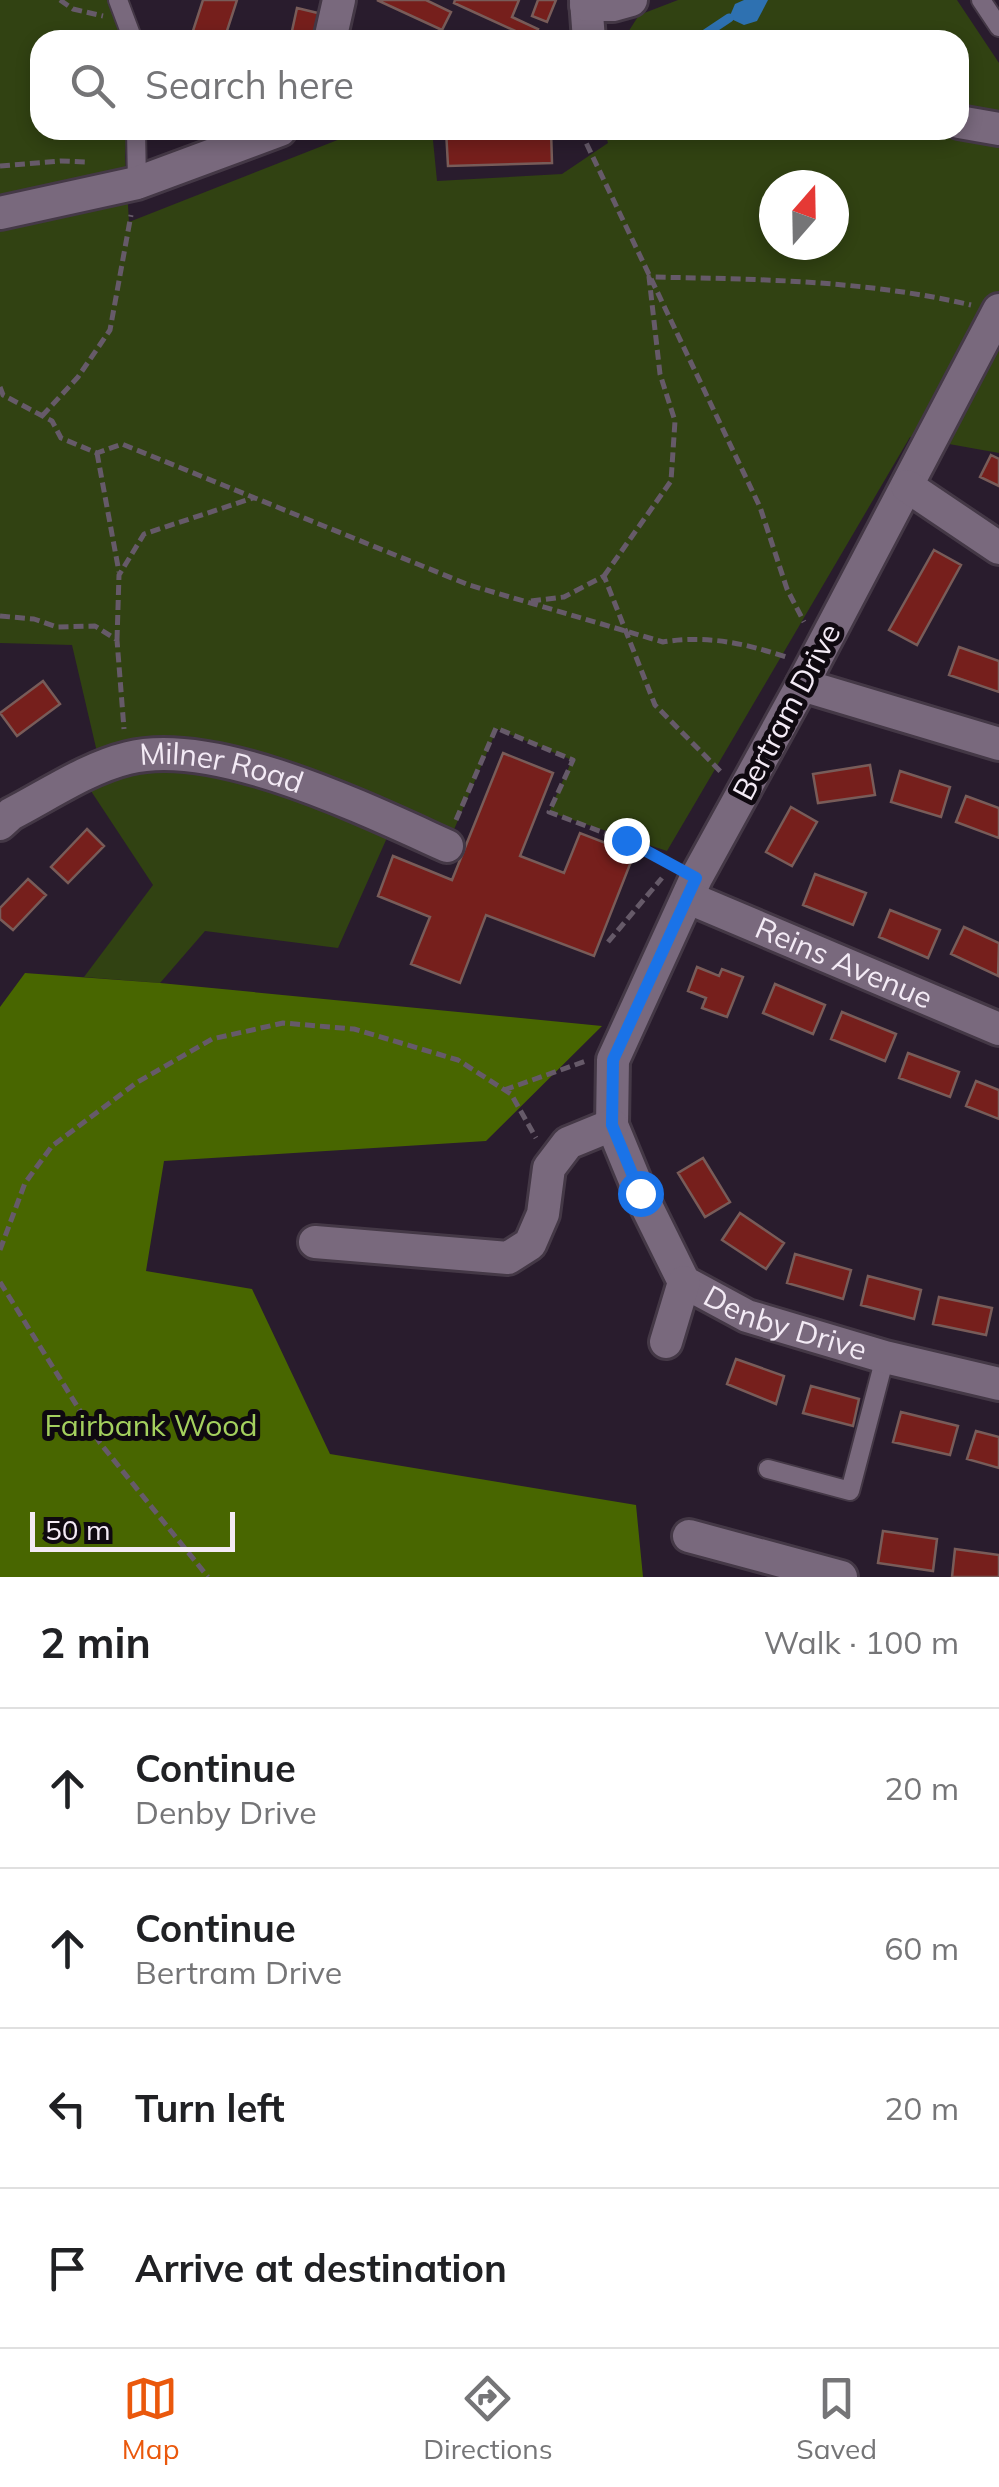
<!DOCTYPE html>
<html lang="en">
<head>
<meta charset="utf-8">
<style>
  body { margin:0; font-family:Mulish,sans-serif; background:#f6f6f6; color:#202124 }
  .compass { position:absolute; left:759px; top:170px; width:90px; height:90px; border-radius:50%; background:#fff; box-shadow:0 5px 15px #0003; rotate:20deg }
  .scale { position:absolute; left:30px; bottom:25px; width:205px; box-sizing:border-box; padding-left:10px; border:5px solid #f3eaf5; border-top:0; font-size:28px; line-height:35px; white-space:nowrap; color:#f3eaf5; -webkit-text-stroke:8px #0f0910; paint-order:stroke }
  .stop { position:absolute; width:30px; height:30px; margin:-22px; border:8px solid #1a73e8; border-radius:50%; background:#fff }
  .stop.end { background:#1a73e8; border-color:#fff; box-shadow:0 2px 10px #0008 }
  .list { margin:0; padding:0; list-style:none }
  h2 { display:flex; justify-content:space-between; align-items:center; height:130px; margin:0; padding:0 40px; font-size:42px }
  h2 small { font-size:32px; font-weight:400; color:#757577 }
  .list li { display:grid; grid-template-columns:65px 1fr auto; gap:30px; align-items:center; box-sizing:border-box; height:160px; padding:0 40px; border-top:2px solid #e0e0e0 }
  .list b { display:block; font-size:38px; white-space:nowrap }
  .list p { margin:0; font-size:32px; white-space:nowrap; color:#757577 }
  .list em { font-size:32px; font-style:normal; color:#757577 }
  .icon { flex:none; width:55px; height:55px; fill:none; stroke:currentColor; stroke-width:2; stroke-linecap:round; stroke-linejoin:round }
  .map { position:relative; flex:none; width:999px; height:1577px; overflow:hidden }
  .search { position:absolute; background:#fff; box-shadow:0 5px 15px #0003; left:30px; right:30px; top:30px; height:110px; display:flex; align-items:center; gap:25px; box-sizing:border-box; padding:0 35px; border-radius:30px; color:#757577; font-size:38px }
  .sheet { height:770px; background:#fff }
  nav { display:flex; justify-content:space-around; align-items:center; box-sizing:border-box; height:140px; border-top:2px solid #e0e0e0; background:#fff; font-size:28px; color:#757577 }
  nav a { display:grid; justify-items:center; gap:5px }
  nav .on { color:#ea580c }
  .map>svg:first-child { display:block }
  .green { fill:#314212; fill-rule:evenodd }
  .forest { fill:#486600 }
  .water { fill:#2e71b1 }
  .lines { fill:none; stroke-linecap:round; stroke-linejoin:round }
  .stream { stroke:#2e71b1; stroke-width:9 }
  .building { fill:#761f1c; stroke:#785c59; stroke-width:2.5 }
  .lane-casing { stroke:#443846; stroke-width:22 }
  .street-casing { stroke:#443846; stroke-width:38 }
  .path { stroke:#665a69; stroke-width:5; stroke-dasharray:10 5; stroke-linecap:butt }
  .lane { stroke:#79697d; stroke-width:18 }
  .street { stroke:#79697d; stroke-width:32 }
  .route { stroke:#1a73e8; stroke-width:12 }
  .labels { text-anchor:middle; stroke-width:10; stroke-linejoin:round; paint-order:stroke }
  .street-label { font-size:30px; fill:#f3eaf5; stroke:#0f0910 }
  .park-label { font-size:30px; fill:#a4d05e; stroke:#0f0910 }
</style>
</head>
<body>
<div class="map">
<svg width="999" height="1577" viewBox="0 0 999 1577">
  <rect width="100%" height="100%" fill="#291c2d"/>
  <path class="green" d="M0,0H110L125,40H40V130H127L125,156L129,222L363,130H432L437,181L562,174L608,143L604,130H959V40H623L639,15L678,0H957L999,63V453L910,437L667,851L549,812L572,760L497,729L447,846L394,822L338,948L205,931L160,983L84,977L153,885L89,788L97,752L72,645L0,643ZM774,185H834V245H774Z"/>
  <path class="forest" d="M25,973L160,983L602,1026L486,1141L164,1161L146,1271L252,1289L330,1454L636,1505L643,1577H0V1007Z"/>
  <path class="water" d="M744,0H768L757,21L744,25L729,18L735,4Z"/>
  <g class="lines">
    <path class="stream" d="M696,40L729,18"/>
  </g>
  <path class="building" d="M203,0H237L224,40H190Z
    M377,0H426L451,12L442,30Z
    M455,0H519L512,17L538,29L533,39L454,3Z
    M538,0H556L547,22L532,16Z
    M297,8L326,15L321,40H290Z
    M446,130H507V133L551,130L552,163L448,166Z
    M991,455L999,459V486L980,477Z
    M934,550L961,565L917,645L889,630Z
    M959,647L999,661V692L949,675Z
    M43,681L60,704L17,736L0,713Z
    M503,753L553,773L520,856L564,873L580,833L634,854L594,956L486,915L460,983L411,964L430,917L378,896L393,856L452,880Z
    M870,765L875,795L818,803L813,774Z
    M900,771L950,787L941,817L891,802Z
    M966,796L999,808V838L956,822Z
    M791,807L817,822L792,866L766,852Z
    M87,829L104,846L68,883L51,867Z
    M815,874L866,893L853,925L803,905Z
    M28,879L46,895L13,930L0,919V908Z
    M890,910L940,930L928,958L879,937Z
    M964,927L999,943L998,976L951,954Z
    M697,967L719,976L722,969L743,977L727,1017L702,1008L706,998L688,991Z
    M775,984L825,1005L813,1034L763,1013Z
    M842,1012L896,1034L885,1061L831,1039Z
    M908,1053L959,1072L950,1097L899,1078Z
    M976,1081L999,1090V1119L966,1106Z
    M703,1158L730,1202L705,1217L678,1173Z
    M740,1213L784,1243L766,1269L722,1240Z
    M795,1254L851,1270L843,1299L787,1283Z
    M868,1276L921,1290L914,1319L861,1305Z
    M939,1297L992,1308L986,1335L933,1324Z
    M736,1359L784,1376L776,1404L727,1384Z
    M811,1386L859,1399L853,1426L803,1413Z
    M901,1412L958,1426L950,1455L893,1442Z
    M976,1431L999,1437V1468L967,1459Z
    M883,1531L937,1539L933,1571L878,1563Z
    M955,1549L999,1555V1577H952Z"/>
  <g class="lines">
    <defs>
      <path id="lane" d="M118,0L133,40
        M981,0L999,27
        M136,130L137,183
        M768,1469L850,1491L885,1357"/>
      <g id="street">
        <path d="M586,0L589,40"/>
        <path d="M586,5H613L631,0"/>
        <path d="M330,40L339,0"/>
        <path d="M959,122L999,129"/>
        <path d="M0,213L137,183L280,130"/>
        <path id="s1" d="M999,310L802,685L696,878L613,1060L612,1125L640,1193L684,1282L747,1316L885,1357L999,1384"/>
        <path d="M907,486L999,548"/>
        <path d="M802,685L999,744"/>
        <path id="s2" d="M0,824L11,814C48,795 87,768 128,758C215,736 365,809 447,846"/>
        <path id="s3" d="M689,898L999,1029"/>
        <path d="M315,1242L508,1258L530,1244L543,1214L549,1168L568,1143L612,1125"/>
        <path d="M666,1342L684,1282"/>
        <path d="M689,1536L841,1577"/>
      </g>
    </defs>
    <use href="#lane" class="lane-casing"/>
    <use href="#street" class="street-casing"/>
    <path class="path" d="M60,0L73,9L103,16
      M580,130L760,507L787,589L804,622
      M0,166L61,161L87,162
      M0,387L3,395L52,421L61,438L97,453L122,444L469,585L663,642C707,635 744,643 786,657
      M42,416L78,377L110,330L131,215
      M97,453L119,572
      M604,576L671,481L675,421L660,374L649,277C757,279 865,280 971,305
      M531,601L564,597L604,576L655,705L723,774
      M0,616L34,619L57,627L95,626L117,640L124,729
      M117,640L119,575L144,534L253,498
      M456,820L496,728L573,760L549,812L626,841L672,863
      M608,942L662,878
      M504,1090L586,1061
      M0,1250L25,1183L52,1146L136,1083L212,1039L283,1023L354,1029L458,1060L511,1094L536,1138
      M0,1282L100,1443L208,1577"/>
    <use href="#lane" class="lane"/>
    <use href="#street" class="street"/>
  </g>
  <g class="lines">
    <path class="route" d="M626,840L696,878L613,1060L612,1125L640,1193"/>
  </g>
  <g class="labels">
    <g class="street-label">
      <text transform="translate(787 712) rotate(-62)" y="10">Bertram Drive</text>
      <text dy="10" stroke="none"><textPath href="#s2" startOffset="240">Milner Road</textPath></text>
      <text dy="10" stroke="none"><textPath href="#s3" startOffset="168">Reins Avenue</textPath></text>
      <text dy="10" stroke="none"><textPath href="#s1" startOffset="1192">Denby Drive</textPath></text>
    </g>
    <g class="park-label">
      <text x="151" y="1436">Fairbank Wood</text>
    </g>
  </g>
</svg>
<svg class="compass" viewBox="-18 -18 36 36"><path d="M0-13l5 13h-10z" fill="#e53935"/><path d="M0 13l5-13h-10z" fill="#757577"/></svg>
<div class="scale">50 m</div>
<div class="stop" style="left:640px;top:1193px"></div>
<div class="stop end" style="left:626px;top:840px"></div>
<div class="search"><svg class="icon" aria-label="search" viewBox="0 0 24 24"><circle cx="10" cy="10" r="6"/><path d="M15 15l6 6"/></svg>Search here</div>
</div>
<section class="sheet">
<h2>2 min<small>Walk · 100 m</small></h2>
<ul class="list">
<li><svg class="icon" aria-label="ahead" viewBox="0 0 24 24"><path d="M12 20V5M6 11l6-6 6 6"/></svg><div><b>Continue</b><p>Denby Drive</p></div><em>20 m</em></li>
<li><svg class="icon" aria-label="ahead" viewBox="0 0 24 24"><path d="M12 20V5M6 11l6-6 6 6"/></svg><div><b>Continue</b><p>Bertram Drive</p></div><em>60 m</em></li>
<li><svg class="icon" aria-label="left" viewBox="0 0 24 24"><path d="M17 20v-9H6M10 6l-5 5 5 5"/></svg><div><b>Turn left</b></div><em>20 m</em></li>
<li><svg class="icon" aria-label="arrive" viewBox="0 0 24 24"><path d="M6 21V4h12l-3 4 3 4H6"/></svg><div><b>Arrive at destination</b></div></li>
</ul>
</section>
<nav>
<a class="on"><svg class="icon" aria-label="map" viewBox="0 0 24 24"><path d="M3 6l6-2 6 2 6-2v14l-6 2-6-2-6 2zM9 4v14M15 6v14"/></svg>Map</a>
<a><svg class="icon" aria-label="directions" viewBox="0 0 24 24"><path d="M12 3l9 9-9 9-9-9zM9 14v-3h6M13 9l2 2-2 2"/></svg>Directions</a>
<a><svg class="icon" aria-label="saved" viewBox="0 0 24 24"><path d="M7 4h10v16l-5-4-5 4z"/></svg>Saved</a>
</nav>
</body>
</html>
